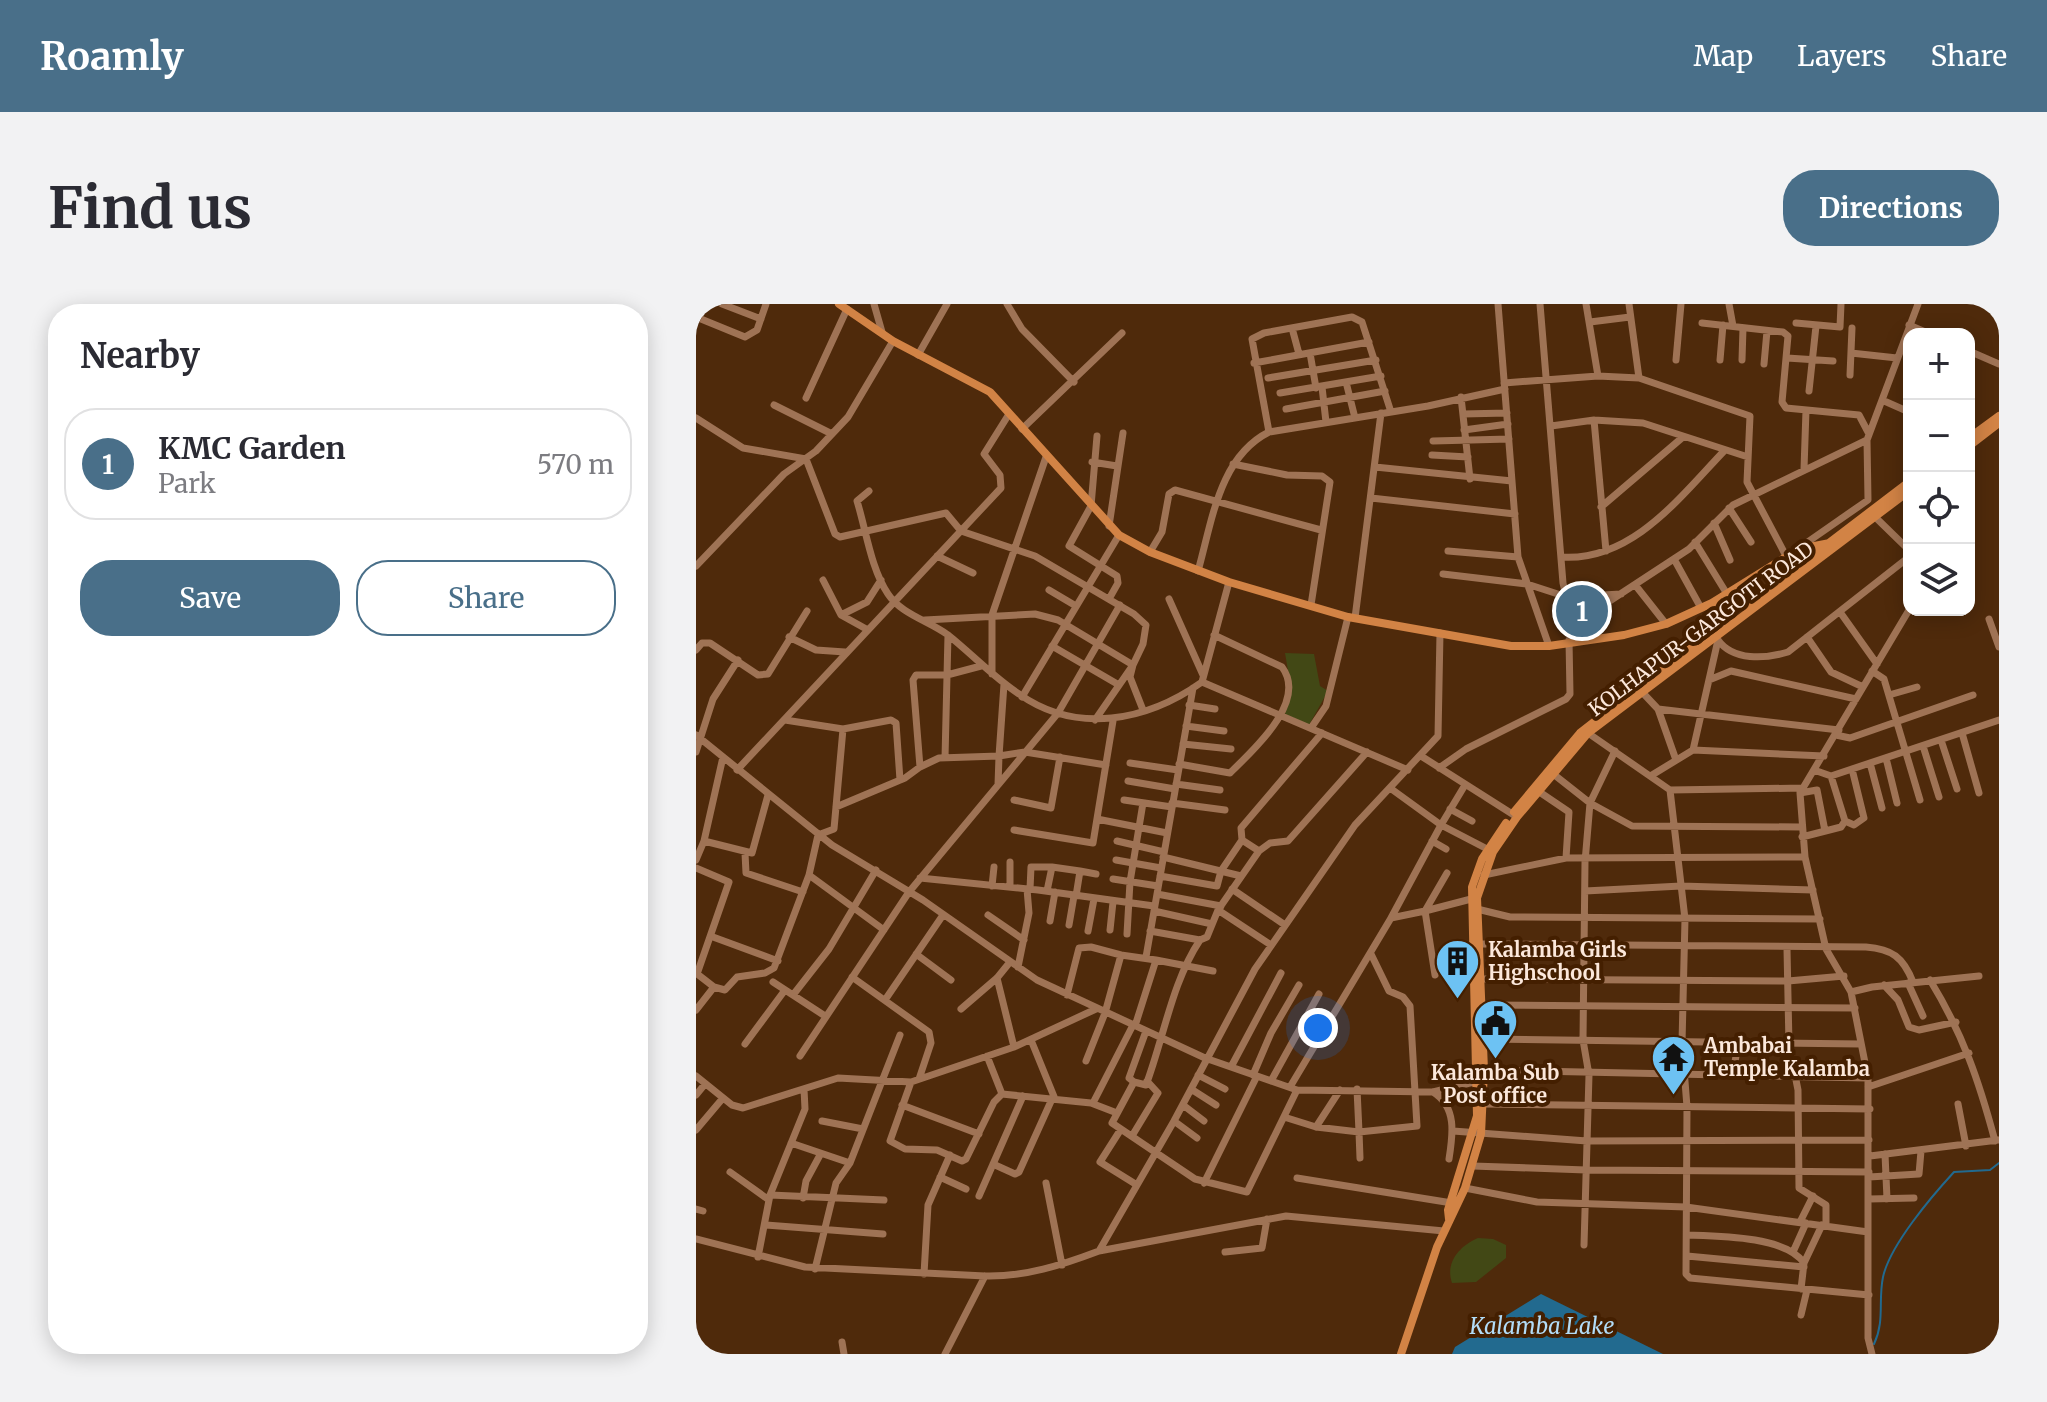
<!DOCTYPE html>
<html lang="en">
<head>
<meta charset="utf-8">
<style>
  body { margin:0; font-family:Merriweather,serif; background:#f2f2f3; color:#2b2b33 }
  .controls { position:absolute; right:24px; top:24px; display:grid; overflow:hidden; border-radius:16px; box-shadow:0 4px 20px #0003 }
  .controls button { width:72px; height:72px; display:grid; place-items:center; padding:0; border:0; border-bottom:2px solid #e1e1e2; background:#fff; color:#2b2b33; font:40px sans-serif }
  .you { position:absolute; left:622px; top:724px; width:28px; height:28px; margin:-20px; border:6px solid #fff; border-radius:50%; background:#1a73e8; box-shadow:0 0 0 12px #1a73e833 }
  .badge { display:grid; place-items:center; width:52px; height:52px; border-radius:50%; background:#496f89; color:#fff; font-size:26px; font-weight:700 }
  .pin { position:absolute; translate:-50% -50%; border:4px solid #fff; box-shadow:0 2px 8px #0006 }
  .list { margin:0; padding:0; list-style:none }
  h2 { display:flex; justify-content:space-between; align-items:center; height:104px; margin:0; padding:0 32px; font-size:34px }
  h2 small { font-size:26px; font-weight:400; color:#7c7c81 }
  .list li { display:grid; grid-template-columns:52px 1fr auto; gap:24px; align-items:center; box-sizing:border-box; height:112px; margin:0 16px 16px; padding:0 16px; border:2px solid #e1e1e2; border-radius:32px }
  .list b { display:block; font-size:30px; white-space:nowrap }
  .list p { margin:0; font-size:26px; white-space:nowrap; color:#7c7c81 }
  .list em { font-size:26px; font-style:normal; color:#7c7c81 }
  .actions { display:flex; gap:16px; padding:24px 32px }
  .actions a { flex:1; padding:18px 0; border:2px solid #496f89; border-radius:32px; text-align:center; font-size:28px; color:#496f89 }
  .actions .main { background:#496f89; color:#fff }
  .icon { flex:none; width:44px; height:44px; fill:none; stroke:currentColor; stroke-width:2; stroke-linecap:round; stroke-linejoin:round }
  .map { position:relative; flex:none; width:1303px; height:1050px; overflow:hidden; border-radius:32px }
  header { display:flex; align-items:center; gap:48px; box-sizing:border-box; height:112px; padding:0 40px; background:#496f89; color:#fff }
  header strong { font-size:38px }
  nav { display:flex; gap:44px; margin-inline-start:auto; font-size:28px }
  .intro { display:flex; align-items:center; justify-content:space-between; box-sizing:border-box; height:192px; padding:0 48px }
  h1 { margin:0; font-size:56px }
  .button { padding:20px 36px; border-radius:32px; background:#496f89; color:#fff; font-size:28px; font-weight:700 }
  main { display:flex; gap:48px; padding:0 48px }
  aside { flex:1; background:#fff; border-radius:32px; box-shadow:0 4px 20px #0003 }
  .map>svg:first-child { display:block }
  .green { fill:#424815 }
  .water { fill:#226a8f }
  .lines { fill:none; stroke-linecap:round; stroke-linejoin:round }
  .stream { stroke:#226a8f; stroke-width:2 }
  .minor { stroke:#9f7355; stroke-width:7 }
  .major { stroke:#d28345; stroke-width:8 }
  .labels { text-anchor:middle; stroke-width:8; stroke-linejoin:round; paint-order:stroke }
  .street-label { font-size:20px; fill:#fce8db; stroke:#441f00 }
  .poi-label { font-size:20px; font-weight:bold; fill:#fce8db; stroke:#441f00; text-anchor:start }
  .water-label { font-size:22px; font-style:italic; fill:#b2dcf7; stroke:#441f00 }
</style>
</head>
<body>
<header>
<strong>Roamly</strong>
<nav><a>Map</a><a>Layers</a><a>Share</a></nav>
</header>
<div class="intro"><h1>Find us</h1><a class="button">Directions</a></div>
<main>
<aside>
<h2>Nearby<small></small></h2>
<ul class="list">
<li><span class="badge">1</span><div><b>KMC Garden</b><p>Park</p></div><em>570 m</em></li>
</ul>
<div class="actions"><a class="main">Save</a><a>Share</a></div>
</aside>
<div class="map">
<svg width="1303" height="1050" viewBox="0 0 1303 1050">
  <rect width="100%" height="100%" fill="#4f2a0b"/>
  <path class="green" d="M917,291L877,321L876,293Z
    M589,349L618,350L624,382L632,387L613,421L589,410L595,384Z
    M782,934L797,935L810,941V954L780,978L756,979C749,959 763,942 782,934Z"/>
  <path class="water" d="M845,990L967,1050H756L759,1043Z"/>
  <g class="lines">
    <path class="stream" d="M1178,1040C1189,1017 1182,997 1187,973C1194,941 1236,892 1258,868L1294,866L1303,859"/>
    <path class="minor" d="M26,0L65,15
      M178,0L186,28
      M311,0L326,25L378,78
      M802,0L822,253L853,342
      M844,0L867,279L880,336
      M890,0L902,72L943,74
      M933,0L943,74L1054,112L1051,178L1090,252
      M1033,0L1037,22
      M0,13L49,33L61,26L70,0
      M894,18L934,13
      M1006,19L1087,28L1092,32L1086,98L1090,104L1163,111L1173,130
      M1100,19L1144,23L1145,0
      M1213,21L1234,30
      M596,24L603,50
      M1273,47L1303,60
      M614,49L620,84
      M1155,49L1201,54
      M222,51L251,0
      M1091,54L1137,57
      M980,56L985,0
      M1024,56L1027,21
      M1046,56L1047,24
      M558,59L673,38
      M1068,60L1071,27
      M1154,71L1156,24
      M572,74L680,56
      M650,78L659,114
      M808,79L902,72
      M626,83L630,118
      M1113,87L1120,22
      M584,89L685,72
      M765,93L774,175
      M110,94L151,5
      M1186,96L1213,108
      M78,101L136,130
      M590,105L689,87
      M767,110L811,109
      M0,114L47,144L110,155L139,230L144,233L250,209L265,227L339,252L438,310L450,321L447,340L437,361L399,416
      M898,116L910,247
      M855,122L898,116L947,119L1052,153
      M326,125L426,29
      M768,126L812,120
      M573,128L556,35L568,29L656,13L666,18L695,108
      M401,132L395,202L373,242L421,272L422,279L413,295
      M737,137L813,135
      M736,151L772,153
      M396,158L421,162
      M537,160L591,171L626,172L634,178L615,301
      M679,163L816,177
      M1108,165L1110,106
      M173,187L161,197C170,226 175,265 192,290C205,310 233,317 252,331C276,350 297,373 323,390C381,431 451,417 506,378L533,278
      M675,194L819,210
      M905,203L987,133
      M1033,204L1055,238
      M1175,209L1213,246
      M1018,219L1034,256
      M413,222L427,129
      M999,238L1031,290
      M1103,244L1172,196L1171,136L1222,0
      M752,247L822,253
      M454,248L466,228L473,190L479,186L625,226
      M241,252L277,269
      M865,253C936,258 984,193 1029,146
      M978,255L1005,304
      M0,262L88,170L120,147L152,113L197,37
      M502,267C516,218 523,153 573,128L732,102L809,85
      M747,270L831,280L871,293L925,290
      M127,276L145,311L172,326
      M940,282L970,320
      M353,286L380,302
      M473,295L507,371
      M1016,299L1030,323
      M1144,308L1181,360
      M145,311L171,298L185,276
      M659,314L685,109
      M1293,315L1303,343
      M229,316L339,310L362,316L437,361L434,373L447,406
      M877,321L993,245L1037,201L1171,136
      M744,329L742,432L659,521L559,665L478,817L403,947L590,912L748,927
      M93,333L120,346L149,348
      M1111,333L1135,368L1167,383
      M1022,336C1037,357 1069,355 1092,348L1213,253
      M356,342L423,381
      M0,346L6,339H14L62,371L72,370L111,307
      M1176,367L1188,375L1224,496
      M296,370V311L350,153
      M1013,376L1035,367L1160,395
      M506,378L712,466
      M308,380L303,452L329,448L410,461
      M946,388L962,405L1143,426
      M1193,391L1221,383
      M326,393L423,231
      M493,401L519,405
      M962,405L980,456
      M490,422L528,427
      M615,424L630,402L652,313
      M147,425L195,416L200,419L204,476
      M892,429L974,486L1107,484
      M1266,429L1283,489
      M0,431L136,541L227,596L341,676L509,754L601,786L737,788L782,777
      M1140,431L1154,434L1277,391
      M1245,436L1261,485
      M487,440L535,445
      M1227,442L1243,493
      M997,446L1128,452
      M0,448L17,395L42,356
      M725,452L821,513
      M249,454L252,331
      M1190,454L1201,499
      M434,459L482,466
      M1174,459L1186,504
      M483,460L534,469C557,446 612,398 586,363L518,331
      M224,463L243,454L303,452L302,481
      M743,464L770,445L870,395L874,390L873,336
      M41,466L305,184L304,171L288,150L313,110
      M1118,466L1135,472L1303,416
      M856,469L894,499L936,522L1104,523
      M956,471L997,446L1022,336
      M1135,472L1149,517
      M432,477L479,485
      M480,480L524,486
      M769,481L745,521L797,548
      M694,484L745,521L695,614
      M974,486L989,615L986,739L991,803L990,970L994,974L1173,991
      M842,487L873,508L870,554
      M1104,489L1121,486L1129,527
      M318,496L355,504L364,453
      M428,496L476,503
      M476,499L529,506
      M140,503L209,474L224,463L217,376L220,371H251L285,362
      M754,505L776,517
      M401,515L471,529
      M318,526L397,539L417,417
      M1106,533L1145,523L1149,517L1158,521L1168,514L1156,465
      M546,536L545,524L626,429
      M8,537L56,549L72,491
      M421,537L468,548
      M736,537L750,545
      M563,547L574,539L592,537L671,448
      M49,549L50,569L107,588
      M467,553L545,572
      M0,556L8,537L27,453
      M420,556L465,564
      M0,564L33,578L1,670
      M384,567L400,570
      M113,571L188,626
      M788,571L870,554L1109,553
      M224,574L342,586L458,602
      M417,575L462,582
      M296,582L298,563
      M314,583V558
      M334,585L335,563H356
      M536,585L589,621
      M351,587L356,563L384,567L380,592
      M889,587L985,582L1117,586
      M461,590L525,602
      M781,605L814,613L1124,615
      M522,606L575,641
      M458,607L516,620
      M292,611L328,636
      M354,617L359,588
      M373,621L378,592
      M414,626L417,598
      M392,627L398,595
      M454,627L504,636L511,633L522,606L563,547L546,536L525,567L521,582L464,572
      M431,630L434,578L447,499
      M17,633L82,657
      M504,636C476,678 468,733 450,781L438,778L416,819L499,875L551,888L601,786
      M782,640L1170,643C1196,645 1207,653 1217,678
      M1091,645L1093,741L1102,786L1103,884L1130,901V922
      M220,650L255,676
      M450,653L497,384
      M460,656L517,667
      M322,663L333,609L331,585
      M0,669L18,683
      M739,671L729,607L779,594
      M156,673L233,728L235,739L223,775
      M301,674L318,743
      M785,675L1092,677L1148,672
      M1234,676C1267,730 1283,777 1299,837
      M77,678L129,712
      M1212,679L1227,712
      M1188,681L1202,696L1213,723L1223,726L1260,718
      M1155,688L1176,683L1283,672
      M97,691L133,645L180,566
      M371,691L383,644L395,643L425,651
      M189,696L247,611
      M787,701L1159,704
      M265,705L301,674L314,658
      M0,706L18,683L29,686L41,673L69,669L78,664L113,571L122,531L138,525L147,425L89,416
      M788,735L1165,740
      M335,736L359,795
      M49,740L89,686
      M104,752L213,588L362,409L424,301
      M291,752L306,790
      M390,757L409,709L425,651L460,656L439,722
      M535,763L585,669
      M788,766L1172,774
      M1037,770L1042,740
      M502,771L529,785
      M557,771L575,729L603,681
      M0,772L36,801L47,804L142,774L215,778L318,743L400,705
      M575,777L623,690
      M215,778L194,837L209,845L241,846L266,857L270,855L298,798L306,790L395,799L421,809
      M438,778L433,774L450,727
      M594,783L695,614L729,607L751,569
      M1172,783L1273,749
      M495,785L520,801
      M737,788C761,803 757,830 753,855
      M0,791L9,780
      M397,799L437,721
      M788,800L1174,805
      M1262,800L1270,842
      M206,801L283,830
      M487,801L508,817
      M588,813L620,823L663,828L661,785
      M126,817L167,825
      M478,817L501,834
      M620,823L644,786
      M425,825L404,858L441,881
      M0,826L27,794
      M757,827L891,837L1173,836
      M436,832L462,789L451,777
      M95,839L154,859
      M1189,850L1191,895
      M1174,852L1302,836
      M664,854L663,828L721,822L714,702L707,693L693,687L675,650
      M297,860L319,870L323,868L356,795
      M777,862L890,866L1173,868
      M34,868L73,896
      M244,873L270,885
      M1173,873L1223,870L1225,847
      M601,874L756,899
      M350,879L366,961
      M508,879L561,772
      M769,884L841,898L990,903L1172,928
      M74,891L188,896
      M283,892L327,792
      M107,894L110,877L124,851
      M1173,895L1218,894
      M0,905L7,907
      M1104,918L1117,892
      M70,921L187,930
      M991,931C1022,932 1090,932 1108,959L1105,985
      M0,935L109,963L289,972C329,973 366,961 403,947
      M888,941L893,771L887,736L889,558L894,499L919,447
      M529,948L566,944L571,915
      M1097,948L1110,919
      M991,952L1108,963
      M62,953L74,891L109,805L108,785
      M1108,959L1126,921
      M119,965L140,879L154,859L204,731
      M228,970L232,901L254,851
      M1105,1011L1111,986
      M146,1038L148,1050
      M249,1050L289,972
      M1176,1050L1172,1034V774L1155,688L1130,645L1109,553L1104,489L1213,306"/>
    <path class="major" d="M143,0L197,37L294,88L423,231L454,248L533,278L652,313L815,342H853L928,331L970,320L1016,299L1103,245L1134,239
      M1273,134L1303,112
      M1273,142L1303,119
      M1050,302L1213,178
      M936,389L998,342
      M818,508L884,429L925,397
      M753,915L752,906L781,812L776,583L786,555L810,519
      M705,1050L741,943L769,884L785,830L788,766L781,594L797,548L821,513L892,429L1213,187"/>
  </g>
  <defs>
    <symbol id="building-pin" viewBox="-11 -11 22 30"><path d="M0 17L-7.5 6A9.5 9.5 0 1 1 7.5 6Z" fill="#6dc2f3" stroke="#441f00"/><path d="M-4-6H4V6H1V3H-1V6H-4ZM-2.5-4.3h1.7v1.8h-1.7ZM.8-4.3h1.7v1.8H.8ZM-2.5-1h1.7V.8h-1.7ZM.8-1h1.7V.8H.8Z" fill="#111"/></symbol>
    <symbol id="civic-pin" viewBox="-11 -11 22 30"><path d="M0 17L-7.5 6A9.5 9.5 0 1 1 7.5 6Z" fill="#6dc2f3" stroke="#441f00"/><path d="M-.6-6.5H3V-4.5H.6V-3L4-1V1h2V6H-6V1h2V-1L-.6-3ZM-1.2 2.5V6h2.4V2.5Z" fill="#111"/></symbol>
    <symbol id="temple-pin" viewBox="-11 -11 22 30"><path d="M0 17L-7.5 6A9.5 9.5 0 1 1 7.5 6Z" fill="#6dc2f3" stroke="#441f00"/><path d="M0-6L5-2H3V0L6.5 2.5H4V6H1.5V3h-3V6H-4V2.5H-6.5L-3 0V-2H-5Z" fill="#111"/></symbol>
  </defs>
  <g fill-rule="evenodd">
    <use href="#building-pin" x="736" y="632" width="51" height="69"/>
    <use href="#civic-pin" x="774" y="692" width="51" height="69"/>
    <use href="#temple-pin" x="952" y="728" width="51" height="69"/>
  </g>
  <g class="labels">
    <g class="street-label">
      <text transform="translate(1005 325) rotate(-37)" y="7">KOLHAPUR-GARGOTI ROAD</text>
    </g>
    <g class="poi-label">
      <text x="792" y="653">Kalamba Girls<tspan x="792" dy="23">Highschool</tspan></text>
      <text x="1008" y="749">Ambabai<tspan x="1008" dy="23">Temple Kalamba</tspan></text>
      <text x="799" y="776" text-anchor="middle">Kalamba Sub<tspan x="799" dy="23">Post office</tspan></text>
    </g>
    <g class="water-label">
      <text x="846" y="1030">Kalamba Lake</text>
    </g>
  </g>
</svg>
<div class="controls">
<button>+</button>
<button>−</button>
<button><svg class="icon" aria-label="locate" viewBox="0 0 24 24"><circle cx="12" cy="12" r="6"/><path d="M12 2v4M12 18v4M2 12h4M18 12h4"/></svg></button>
<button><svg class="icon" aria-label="layers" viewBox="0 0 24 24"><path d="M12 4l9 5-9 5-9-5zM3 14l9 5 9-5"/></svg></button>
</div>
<div class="you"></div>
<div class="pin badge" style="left:886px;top:307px">1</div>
</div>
</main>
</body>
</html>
